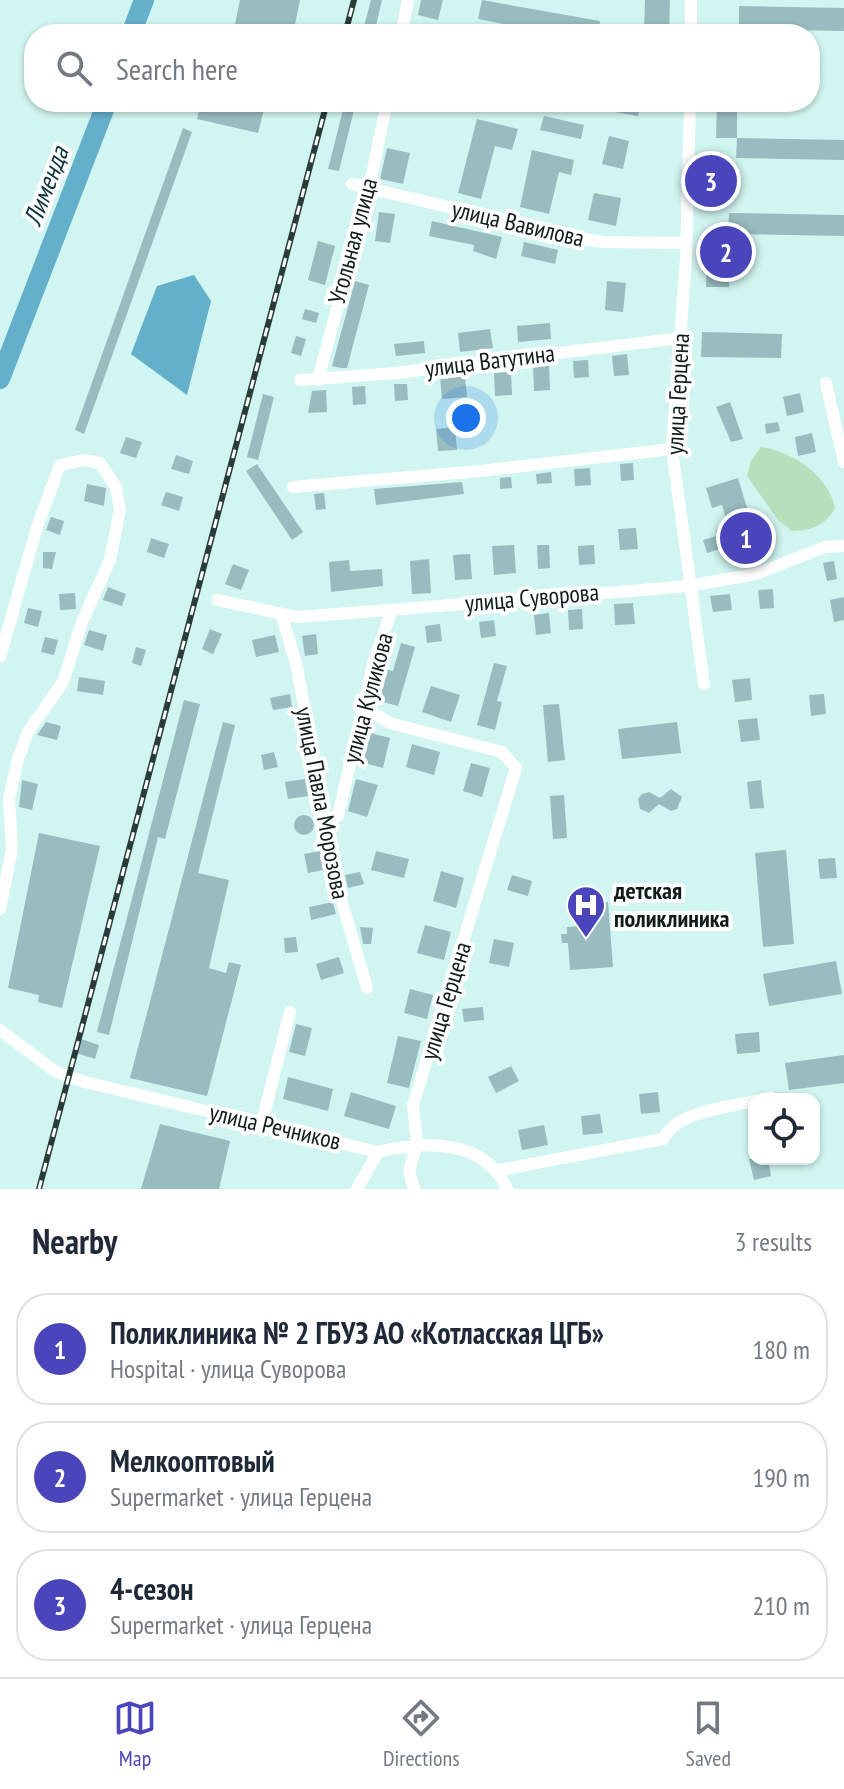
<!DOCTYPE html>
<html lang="en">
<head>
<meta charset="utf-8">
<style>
  body { margin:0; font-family:"PT Sans Narrow",sans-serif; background:#f2f2f3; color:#1f2937 }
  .controls { position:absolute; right:24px; bottom:24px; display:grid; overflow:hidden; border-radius:16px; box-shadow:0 2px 6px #0004 }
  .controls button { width:72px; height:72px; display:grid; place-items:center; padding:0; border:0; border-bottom:2px solid #e0e1e3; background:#fff; color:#1f2937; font:40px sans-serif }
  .you { position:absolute; left:466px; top:418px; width:28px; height:28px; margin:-20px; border:6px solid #fff; border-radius:50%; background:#1a73e8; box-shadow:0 0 0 12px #1a73e833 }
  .badge { display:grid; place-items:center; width:52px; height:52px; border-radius:50%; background:#4b45bc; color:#fff; font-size:26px; font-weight:700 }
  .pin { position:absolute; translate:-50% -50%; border:4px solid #fff; box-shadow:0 2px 8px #0006 }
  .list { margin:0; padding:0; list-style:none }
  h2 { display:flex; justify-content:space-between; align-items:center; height:104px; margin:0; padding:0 32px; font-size:34px }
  h2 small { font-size:26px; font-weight:400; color:#747a83 }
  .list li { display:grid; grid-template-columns:52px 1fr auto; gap:24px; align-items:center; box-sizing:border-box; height:112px; margin:0 16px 16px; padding:0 16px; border:2px solid #e0e1e3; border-radius:32px }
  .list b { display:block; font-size:30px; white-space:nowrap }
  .list p { margin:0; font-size:26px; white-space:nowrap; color:#747a83 }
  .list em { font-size:26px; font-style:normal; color:#747a83 }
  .icon { flex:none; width:44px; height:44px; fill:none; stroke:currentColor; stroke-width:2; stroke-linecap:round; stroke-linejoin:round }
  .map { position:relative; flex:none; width:844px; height:1189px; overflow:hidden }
  .search { position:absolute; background:#fff; box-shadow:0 2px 6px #0004; left:24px; right:24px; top:24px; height:88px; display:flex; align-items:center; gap:20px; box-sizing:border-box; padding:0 28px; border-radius:32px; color:#747a83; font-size:30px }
  .sheet { height:488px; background:#fff }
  nav { display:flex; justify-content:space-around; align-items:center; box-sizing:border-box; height:112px; border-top:2px solid #e0e1e3; background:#fff; font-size:22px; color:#747a83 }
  nav a { display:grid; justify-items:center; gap:4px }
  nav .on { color:#4b45bc }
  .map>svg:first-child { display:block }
  .green { fill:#b6e0bb }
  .water { fill:#64afca }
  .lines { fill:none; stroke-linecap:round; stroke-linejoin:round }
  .river { stroke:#64afca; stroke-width:20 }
  .building { fill:#99bcc0 }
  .street { stroke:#fff; stroke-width:12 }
  .rail-casing { stroke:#2a3c39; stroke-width:6 }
  .rail { stroke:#fff; stroke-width:3; stroke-dasharray:9; stroke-linecap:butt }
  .labels { text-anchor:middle; stroke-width:8; stroke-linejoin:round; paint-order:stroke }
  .street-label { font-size:24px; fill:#0e1c1a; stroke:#fff }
  .poi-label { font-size:24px; font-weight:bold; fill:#0e1c1a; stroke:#fff; text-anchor:start }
  .water-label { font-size:26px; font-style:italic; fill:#0d313d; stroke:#fff }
</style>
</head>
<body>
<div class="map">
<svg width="844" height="1189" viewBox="0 0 844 1189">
  <rect width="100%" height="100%" fill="#d1f5f0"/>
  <path class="green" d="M761,447C793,451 830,477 835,509C823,526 813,530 792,531L778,520L747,476L751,461Z"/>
  <path class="water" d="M194,275L211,301L187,395L131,354L157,286Z"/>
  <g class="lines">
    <path class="river" d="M131,34L144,0
      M0,379L107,102"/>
  </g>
  <path class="building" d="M240,0H300L293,34L268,30L267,34H233Z
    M371,0H382L374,34H362Z
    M421,0H443L438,20L418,15Z
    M482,0L600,21L598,34H554L478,19Z
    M645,0H670L669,34H644Z
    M739,6L844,8V31L739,29Z
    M201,102H230L264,109L258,133L197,119Z
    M345,102H356L339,171L328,169Z
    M617,102H641L638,116L615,112Z
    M717,102H737V138H716Z
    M544,116L584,125L581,139L540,130Z
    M477,119L518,129L512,150L495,146L481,199L458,193Z
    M183,128L192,132L84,434L75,430Z
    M609,136L629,141L623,169L602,164Z
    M737,138L844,140V160L736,158Z
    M387,148L410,153L403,184L380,179Z
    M532,150L574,160L571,175L559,172L549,214L520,207Z
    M708,174H718V189L707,188Z
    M594,193L621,198L616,226L588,220Z
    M379,212L395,214L390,243L375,241Z
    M729,213L844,215V236L728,234Z
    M432,221L502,237L496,259L473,251L474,245L429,236Z
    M707,238L730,239L729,287H706Z
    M318,241L335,246L325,285L308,280Z
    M524,242L558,250L555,264L521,256Z
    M355,281L369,285L347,368H341L332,366Z
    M607,281L626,283L623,312L605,310Z
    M305,309L319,313L316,323L302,319Z
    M550,323L551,339L518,342L517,326Z
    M490,329L493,348L460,352L458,333Z
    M702,332L782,334L781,358L701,357Z
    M296,336L306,339L301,356L291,353Z
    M424,341L425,353L396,356L394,344Z
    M627,354L629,375L614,376L612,356Z
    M588,360L589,377L574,378L573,361Z
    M549,364L550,390L534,391L533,365Z
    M511,372L512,395L495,396L494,373Z
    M465,375L467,397L442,399L440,377Z
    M394,384H407L408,400L395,401Z
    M365,386L366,404L353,405L352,387Z
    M326,390L327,412L308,413L312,391Z
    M800,393L804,412L787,416L783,397Z
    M263,394L274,397L258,460L247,457Z
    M730,402L743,439L731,442L716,407Z
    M778,422L780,431L766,434L765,424Z
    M455,427L457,450L438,451L436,429Z
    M812,433L816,452L798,456L795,437Z
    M126,437L142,442L136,458L120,453Z
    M176,455L193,461L189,474L171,469Z
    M633,463L634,480L621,481L620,464Z
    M257,464L303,532L292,540L246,471Z
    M590,468L591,485L575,486L574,469Z
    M551,472L552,483L537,484L536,474Z
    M511,477L512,488L500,489V478Z
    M738,478L756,538L707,553L703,540L717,536L716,530L728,526L722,505L712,508L706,488Z
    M462,482L464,494L376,505L374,489Z
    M87,484L106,488L104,506L84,501Z
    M166,492L183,497L179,511L161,505Z
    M324,493L326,509L316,510L314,494Z
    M51,517L64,521L60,535L46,530Z
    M636,528L638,549L620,550L618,529Z
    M151,538L169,544L164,558L147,552Z
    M514,545L516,573L494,575L492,546Z
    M537,545H549L550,568L538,569Z
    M594,545L595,564L579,565L578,546Z
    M43,552H56L52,569L43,568Z
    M470,554L472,579L455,580L453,555Z
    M429,559L431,593L412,594L410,561Z
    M349,560L350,571L382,569L383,586L331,592L329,562Z
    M834,561L837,579L827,581L823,563Z
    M233,564L249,570L241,590L225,584Z
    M108,587L126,594L122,606L103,600Z
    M773,589L774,608L760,609L758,590Z
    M75,593L76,609L60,610L59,594Z
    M730,594L732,610L713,612L710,596Z
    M844,597V620L834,622L830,600Z
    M633,603L635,624L615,625L614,604Z
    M28,608L42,611L38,627L24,623Z
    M582,609L583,629L569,630L568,610Z
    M549,613L551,633L536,635L534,615Z
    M494,620L496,636L481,638L479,622Z
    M440,624L442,641L427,643L425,626Z
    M210,629L222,634L213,654L202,649Z
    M89,630L107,635L103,651L84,645Z
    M316,634L318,654L305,656L302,636Z
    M275,635L279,652L256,657L252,640Z
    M45,637L58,640L54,655L41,652Z
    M401,643L415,647L398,706L376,700L384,669L393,671Z
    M136,647L146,650L141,666L132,663Z
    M494,663L507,666L497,701L502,702L495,730L477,725Z
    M79,677L105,681L103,695L77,691Z
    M750,678L752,700L735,702L732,680Z
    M431,686L460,695L451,722L422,712Z
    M290,694L292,707L273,710L270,698Z
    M824,694L826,714L811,716L809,695Z
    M184,700L200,704L165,839L158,837L109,1035L97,1032Z
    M559,704L565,760L548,762L543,705Z
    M757,718L760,740L741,742L738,720Z
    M46,722L61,726L57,740L37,735Z
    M223,722L235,725L198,873L229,880L209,968L226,973L229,962L241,965L207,1096L130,1078Z
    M677,722L681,753L622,759L618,729Z
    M367,732L390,738L383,768L360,762Z
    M412,744L440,752L434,775L406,767Z
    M274,752L278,767L264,770L261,755Z
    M471,763L490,768L482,797L463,791Z
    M305,779L308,796L288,799L285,782Z
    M356,779L378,785L367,817L348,811Z
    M22,780L38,784L32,810L19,807Z
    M761,780L764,808L750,809L747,782Z
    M671,789L682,797L677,809L671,811L659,804L649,813L640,809L638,799L642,794L649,792L660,798Z
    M564,795L567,838L553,839L550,796Z
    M294 825a10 10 0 1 1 20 0a10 10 0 1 1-20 0Z
    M39,833L100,846L62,1008L38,1002L39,995L8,988Z
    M786,850L794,944L763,947L755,853Z
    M320,851L323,870L308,873L304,854Z
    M376,851L409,859L404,878L371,870Z
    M835,858L837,878L820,879L818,859Z
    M441,871L464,878L456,908L433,901Z
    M360,872L364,884L348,888L345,875Z
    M512,875L532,881L528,896L507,890Z
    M333,902L336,914L311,920L309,907Z
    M608,902L613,967L570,970L568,943H562L561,934H567V927L593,925L591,904Z
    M425,925L451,932L444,960L417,953Z
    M360,927L373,928L371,944H363Z
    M296,937L298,952L285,953L284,938Z
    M494,939L514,943L509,967L489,963Z
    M339,957L344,973L321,980L316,964Z
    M836,961L842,994L769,1006L763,974Z
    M410,989L433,995L427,1019L404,1013Z
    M483,1007L484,1020L464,1022L462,1009Z
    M296,1024L312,1028L305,1056L289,1052Z
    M759,1032L760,1052L737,1054L735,1034Z
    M398,1036L421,1041L409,1088L387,1083Z
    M81,1039L99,1045L95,1059L76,1053Z
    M844,1055V1083L789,1090L785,1063Z
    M511,1066L519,1081L496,1093L488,1077Z
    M288,1077L333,1089L328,1111L283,1099Z
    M351,1092L396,1106L389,1129L344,1116Z
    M658,1092L660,1112L641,1114L639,1094Z
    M600,1114L603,1133L583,1135L581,1116Z
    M160,1124L230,1141L219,1189H141Z
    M544,1125L548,1145L522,1150L518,1130Z
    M749,1159H768L771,1176L754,1180Z"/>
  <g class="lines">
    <path class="street" d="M691,0V34
      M401,34L408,0
      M690,102L686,257L672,449L704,684
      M352,184L577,238L603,242L687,243
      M300,380L396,373L681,338
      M318,380L370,184L387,102
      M826,383L844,462
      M293,487L480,471L672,449
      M217,600L298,617L618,592L688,586L756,574L825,547L844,546
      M282,616L297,667L334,875L367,988
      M0,657L37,527L60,465L84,460L100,463L116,487L120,510L110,560L82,622L63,682L28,732L18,759L9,798L12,849L0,909
      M365,708L390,723L502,752L516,768L413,1105L417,1143L409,1171L414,1189
      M321,820L338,816L374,660L392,610
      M0,1030L56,1072L85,1082L378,1152C424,1141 485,1138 507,1189
      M764,1099L771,1097
      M262,1122L290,1012
      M499,1170L663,1139C677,1111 726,1108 754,1101
      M357,1189L378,1152"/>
    <defs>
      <path id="rail" d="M345,34L354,0
        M39,1189L327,102"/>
    </defs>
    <use href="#rail" class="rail-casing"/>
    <use href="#rail" class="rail"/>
  </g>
  <defs>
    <symbol id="hospital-pin" viewBox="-11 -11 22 30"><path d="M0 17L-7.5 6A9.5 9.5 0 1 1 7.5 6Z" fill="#4b45bc" stroke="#fff"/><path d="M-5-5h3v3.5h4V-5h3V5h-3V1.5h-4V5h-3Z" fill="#fff"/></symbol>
  </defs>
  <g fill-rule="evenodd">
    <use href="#hospital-pin" x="564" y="883" width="44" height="60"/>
  </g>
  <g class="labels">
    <g class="street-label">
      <text transform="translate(518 224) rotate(13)" y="8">улица Вавилова</text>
      <text transform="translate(353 241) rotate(-75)" y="8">Угольная улица</text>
      <text transform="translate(490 361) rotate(-7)" y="8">улица Ватутина</text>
      <text transform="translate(678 394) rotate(-87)" y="8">улица Герцена</text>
      <text transform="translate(532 598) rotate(-5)" y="8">улица Суворова</text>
      <text transform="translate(368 698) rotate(-75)" y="8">улица Куликова</text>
      <text transform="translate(322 803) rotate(79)" y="8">улица Павла Морозова</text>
      <text transform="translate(446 1001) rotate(-73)" y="8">улица Герцена</text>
      <text transform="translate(275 1127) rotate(13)" y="8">улица Речников</text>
    </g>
    <g class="poi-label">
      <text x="614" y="899">детская<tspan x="614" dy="28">поликлиника</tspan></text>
    </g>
    <g class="water-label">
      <text transform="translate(46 186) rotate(-69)" y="9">Лименда</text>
    </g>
  </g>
</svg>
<div class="controls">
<button><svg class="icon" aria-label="locate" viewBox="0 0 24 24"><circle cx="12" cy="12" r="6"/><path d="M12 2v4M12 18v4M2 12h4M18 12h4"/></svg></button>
</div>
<div class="you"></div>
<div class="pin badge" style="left:746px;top:538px">1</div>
<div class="pin badge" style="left:726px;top:252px">2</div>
<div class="pin badge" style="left:711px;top:181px">3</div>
<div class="search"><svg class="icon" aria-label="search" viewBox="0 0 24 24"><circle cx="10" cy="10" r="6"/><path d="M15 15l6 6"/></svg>Search here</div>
</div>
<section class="sheet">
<h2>Nearby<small>3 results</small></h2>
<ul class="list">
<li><span class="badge">1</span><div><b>Поликлиника № 2 ГБУЗ АО «Котласская ЦГБ»</b><p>Hospital · улица Суворова</p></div><em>180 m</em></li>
<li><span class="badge">2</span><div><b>Мелкооптовый</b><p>Supermarket · улица Герцена</p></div><em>190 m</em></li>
<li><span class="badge">3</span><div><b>4-сезон</b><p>Supermarket · улица Герцена</p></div><em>210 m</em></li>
</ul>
</section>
<nav>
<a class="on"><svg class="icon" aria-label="map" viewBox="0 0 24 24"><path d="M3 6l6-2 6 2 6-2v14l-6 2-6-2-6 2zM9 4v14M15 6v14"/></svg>Map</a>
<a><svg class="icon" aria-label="directions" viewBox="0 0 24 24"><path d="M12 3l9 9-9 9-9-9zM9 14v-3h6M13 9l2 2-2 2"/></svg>Directions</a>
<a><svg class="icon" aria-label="saved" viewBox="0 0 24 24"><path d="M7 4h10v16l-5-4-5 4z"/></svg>Saved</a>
</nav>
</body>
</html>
